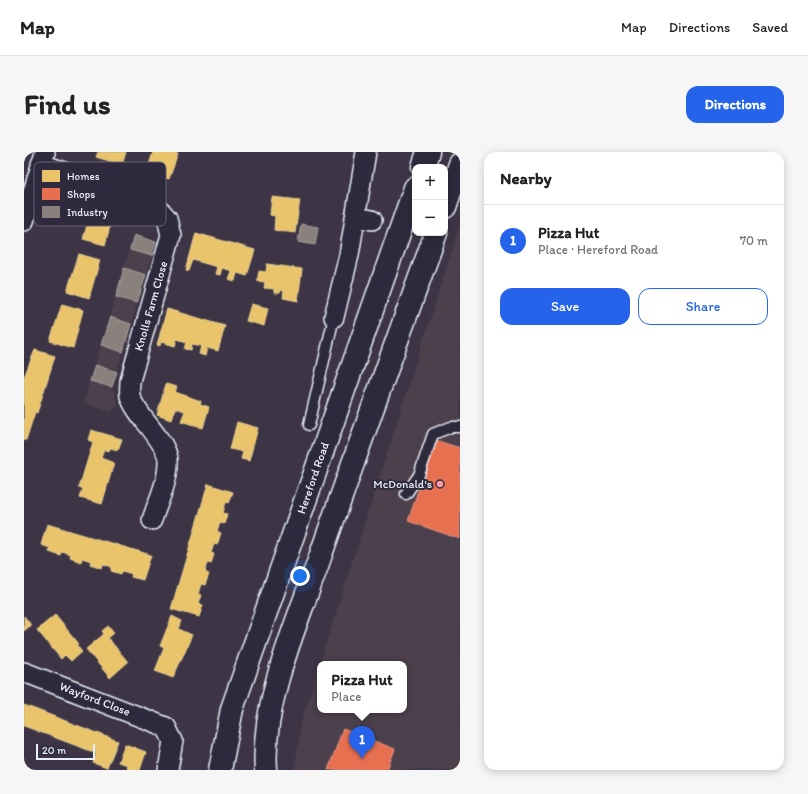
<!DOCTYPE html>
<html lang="en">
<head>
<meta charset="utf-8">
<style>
  body { margin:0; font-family:Itim,sans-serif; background:#f6f6f6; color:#222 }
  .controls { position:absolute; right:12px; top:12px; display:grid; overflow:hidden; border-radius:8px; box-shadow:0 2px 10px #0003 }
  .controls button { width:36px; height:36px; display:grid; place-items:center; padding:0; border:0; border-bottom:1px solid #e0e0e0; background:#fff; color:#222; font:20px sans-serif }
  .scale { position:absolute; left:12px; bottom:10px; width:59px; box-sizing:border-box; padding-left:4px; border:2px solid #e8f1f8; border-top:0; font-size:11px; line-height:14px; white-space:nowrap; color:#e8f1f8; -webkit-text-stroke:3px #2f2a3d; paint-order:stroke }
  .you { position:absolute; left:276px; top:424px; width:14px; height:14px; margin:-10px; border:3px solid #fff; border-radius:50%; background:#1a73e8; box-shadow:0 0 0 6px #1a73e833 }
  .badge { display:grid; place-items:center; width:26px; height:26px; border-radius:50%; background:#2563eb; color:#fff; font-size:13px; font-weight:700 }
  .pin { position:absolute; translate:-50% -33px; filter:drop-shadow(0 1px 2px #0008) }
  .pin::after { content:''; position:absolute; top:21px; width:14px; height:12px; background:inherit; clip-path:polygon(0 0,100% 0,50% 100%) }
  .popup { position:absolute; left:293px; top:509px; width:90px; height:52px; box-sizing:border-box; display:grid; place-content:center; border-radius:8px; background:#fff; filter:drop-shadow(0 1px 3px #0005); font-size:13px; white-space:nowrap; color:#767676 }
  .popup b { font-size:15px; color:#222 }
  .popup::after { content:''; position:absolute; left:50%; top:100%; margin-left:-8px; border:8px solid transparent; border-top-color:#fff }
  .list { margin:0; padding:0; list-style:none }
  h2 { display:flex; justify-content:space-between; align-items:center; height:52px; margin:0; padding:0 16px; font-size:17px }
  h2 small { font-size:13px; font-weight:400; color:#767676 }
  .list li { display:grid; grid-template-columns:26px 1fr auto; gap:12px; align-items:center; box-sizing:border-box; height:72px; padding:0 16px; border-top:1px solid #e0e0e0 }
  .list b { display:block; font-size:15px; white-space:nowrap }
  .list p { margin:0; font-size:13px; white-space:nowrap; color:#767676 }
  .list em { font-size:13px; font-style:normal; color:#767676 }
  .actions { display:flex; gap:8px; padding:12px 16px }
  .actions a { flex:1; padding:9px 0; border:1px solid #2563eb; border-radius:12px; text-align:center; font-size:14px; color:#2563eb }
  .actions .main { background:#2563eb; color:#fff }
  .map { position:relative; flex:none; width:436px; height:618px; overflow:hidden; border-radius:12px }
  header { display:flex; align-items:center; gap:24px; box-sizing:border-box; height:56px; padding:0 20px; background:#fff; border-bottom:1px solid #e0e0e0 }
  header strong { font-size:19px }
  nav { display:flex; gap:22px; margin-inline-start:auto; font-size:14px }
  .intro { display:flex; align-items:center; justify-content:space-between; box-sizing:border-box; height:96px; padding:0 24px }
  h1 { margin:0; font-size:28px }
  .button { padding:10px 18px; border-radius:12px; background:#2563eb; color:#fff; font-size:14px; font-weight:700 }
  main { display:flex; gap:24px; padding:0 24px }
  aside { flex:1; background:#fff; border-radius:12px; box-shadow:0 2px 10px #0003 }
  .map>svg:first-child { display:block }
  .built { fill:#4e414e; fill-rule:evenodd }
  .homes { fill:#e9c46a; stroke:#e9d295 }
  .shops { fill:#e76f51; stroke:#e79683 }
  .industry { fill:#8a817c; stroke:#a6a3a1 }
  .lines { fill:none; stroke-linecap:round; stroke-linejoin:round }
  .service-casing { stroke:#e8f1f8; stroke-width:13 }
  .minor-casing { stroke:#e8f1f8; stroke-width:22 }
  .primary-casing { stroke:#e8f1f8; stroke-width:25 }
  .service { stroke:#2f2a3d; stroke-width:10 }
  .minor { stroke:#2f2a3d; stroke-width:19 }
  .primary { stroke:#2f2a3d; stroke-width:22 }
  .poi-dot { fill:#ff9aa2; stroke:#2f2a3d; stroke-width:1.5 }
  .labels { text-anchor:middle; stroke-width:4; stroke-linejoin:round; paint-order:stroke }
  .street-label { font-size:12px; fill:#e8f1f8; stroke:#2f2a3d }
  .poi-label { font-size:12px; fill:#e8f1f8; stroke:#2f2a3d; text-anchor:end }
  .key { fill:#2f2a3d; stroke:#666675; stroke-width:1 }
  .key-label { font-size:11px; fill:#e8f1f8 }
</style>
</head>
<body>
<header>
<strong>Map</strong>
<nav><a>Map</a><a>Directions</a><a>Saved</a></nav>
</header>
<div class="intro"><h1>Find us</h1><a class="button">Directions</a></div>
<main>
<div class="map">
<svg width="436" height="618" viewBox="0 0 436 618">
  <rect width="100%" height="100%" fill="#3d3445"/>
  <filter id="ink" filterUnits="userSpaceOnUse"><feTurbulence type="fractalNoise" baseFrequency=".025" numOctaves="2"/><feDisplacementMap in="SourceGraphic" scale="8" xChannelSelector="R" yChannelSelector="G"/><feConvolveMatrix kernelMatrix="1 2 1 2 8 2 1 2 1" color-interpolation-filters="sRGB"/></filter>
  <g filter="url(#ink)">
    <path class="built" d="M436,73V618H271L276,573ZM296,512H380V558H296Z
      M110,83L132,90L88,235L94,254L87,260L59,251Z"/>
    <path class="homes" d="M74,0H102L98,13L72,5Z
      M129,0H146L154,2L145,27L123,20Z
      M248,45L276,48L271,81L250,78L251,64L246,63Z
      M70,49L91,56L81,93L59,87Z
      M172,81L231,98L223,124L213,121L211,129L204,127L207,119L198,116L196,123L191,122L193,115L169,108L165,119L162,118Z
      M55,102L76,108L65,146L43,139Z
      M243,112L278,117L274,149L259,146L260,139L257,138L256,141H250V137L240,136L241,130L233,129L235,119L242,120Z
      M38,152L59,158L49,196L26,189Z
      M227,152L244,156L240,174L222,169Z
      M143,157L201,174L194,199L183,196L181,204L175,202L177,194L168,192L167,198L161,197L163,190L153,187L151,194L137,190L136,194L133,193Z
      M11,198L31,204L13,261L11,260L2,288H0V225Z
      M142,232L153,235L151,240L177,249L176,252L185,255L179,276L157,269L161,259L151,256L147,268L133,263Z
      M213,270L234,276L225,309L217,307L219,300L206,297Z
      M67,278L98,287L94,298L86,296L85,299L80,298L77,306L90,311L78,352L56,346L59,337L55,336L69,290L64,288Z
      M184,332L209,340L205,351L202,350L199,361L203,362L200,372L196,370L193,379L197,381L193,393L190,392L187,401L190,402L187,412L184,411L181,420L185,422L181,433L177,432L174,442L177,443L174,452L179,453L175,465L147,457Z
      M23,372L127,403L119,428L107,425L108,422L98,419L97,422L87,419L88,415L79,412L78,416L66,412L67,409L58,406L57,410L46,406L47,403L38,400L37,404L25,400L26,396L17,393Z
      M31,463L55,492L53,493L58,499L47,509L41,503L37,507L13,478Z
      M0,464L7,473L0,479Z
      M148,464L158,469L155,477L168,483L149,526L131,519L140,496L136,494Z
      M84,474L90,481L84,486L104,510L86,526L62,497L80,482L78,479Z
      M0,553L94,589L83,616L69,611L72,601L0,574Z
      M101,592L122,600L116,618H102L103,613L94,610Z"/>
    <path class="shops" d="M411,288L436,296V387L384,369Z
      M319,577L371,597L363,618H304Z"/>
    <path class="industry" d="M277,72L294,75L291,93L274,90Z
      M110,83L132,90L128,104L106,98Z
      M100,116L122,123L113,151L92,145Z
      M86,165L107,172L99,200L77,193Z
      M71,213L93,220L88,235L66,229Z"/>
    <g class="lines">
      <defs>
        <path id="service" d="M285,273L310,165
          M382,342L395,323L409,282L427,275H436"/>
        <path id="minor" d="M17,12L119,46L134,56L143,66L147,83L106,229C106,233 105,239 106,244C112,264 143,289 144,308C145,328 134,349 128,368
          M331,65L348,68
          M0,69L21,1
          M310,165L325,103L342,0
          M0,520L142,575L149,589L144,618"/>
        <path id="primary" d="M399,15L404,0
          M421,55L436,12
          M196,618L208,557L391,36
          M242,618C237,550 272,474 294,411C332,301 372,191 412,81"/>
      </defs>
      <use href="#service" class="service-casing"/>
      <use href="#minor" class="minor-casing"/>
      <use href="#primary" class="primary-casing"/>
      <use href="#service" class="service"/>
      <use href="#minor" class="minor"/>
      <use href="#primary" class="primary"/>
    </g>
  </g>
  <circle class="poi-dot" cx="416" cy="332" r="4"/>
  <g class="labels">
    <g class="street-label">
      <text transform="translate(127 154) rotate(-74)" y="4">Knolls Farm Close</text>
      <text transform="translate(289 326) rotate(-71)" y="4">Hereford Road</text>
      <text transform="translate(71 547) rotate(21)" y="4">Wayford Close</text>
    </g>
    <g class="poi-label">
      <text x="408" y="336">McDonald's</text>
    </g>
  </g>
  <rect x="10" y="10" width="132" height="64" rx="6" class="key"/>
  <rect x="18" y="18" width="18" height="12" fill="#e9c46a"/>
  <rect x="18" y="36" width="18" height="12" fill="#e76f51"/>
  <rect x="18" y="54" width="18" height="12" fill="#8a817c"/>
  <g class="key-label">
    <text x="43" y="28">Homes</text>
    <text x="43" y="46">Shops</text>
    <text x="43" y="64">Industry</text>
  </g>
</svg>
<div class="controls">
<button>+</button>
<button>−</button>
</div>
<div class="scale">20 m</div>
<div class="you"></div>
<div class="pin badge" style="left:338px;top:607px">1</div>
<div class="popup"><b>Pizza Hut</b>Place</div>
</div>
<aside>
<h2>Nearby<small></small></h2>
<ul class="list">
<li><span class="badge">1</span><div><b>Pizza Hut</b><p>Place · Hereford Road</p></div><em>70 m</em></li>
</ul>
<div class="actions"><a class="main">Save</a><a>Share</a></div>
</aside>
</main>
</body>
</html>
